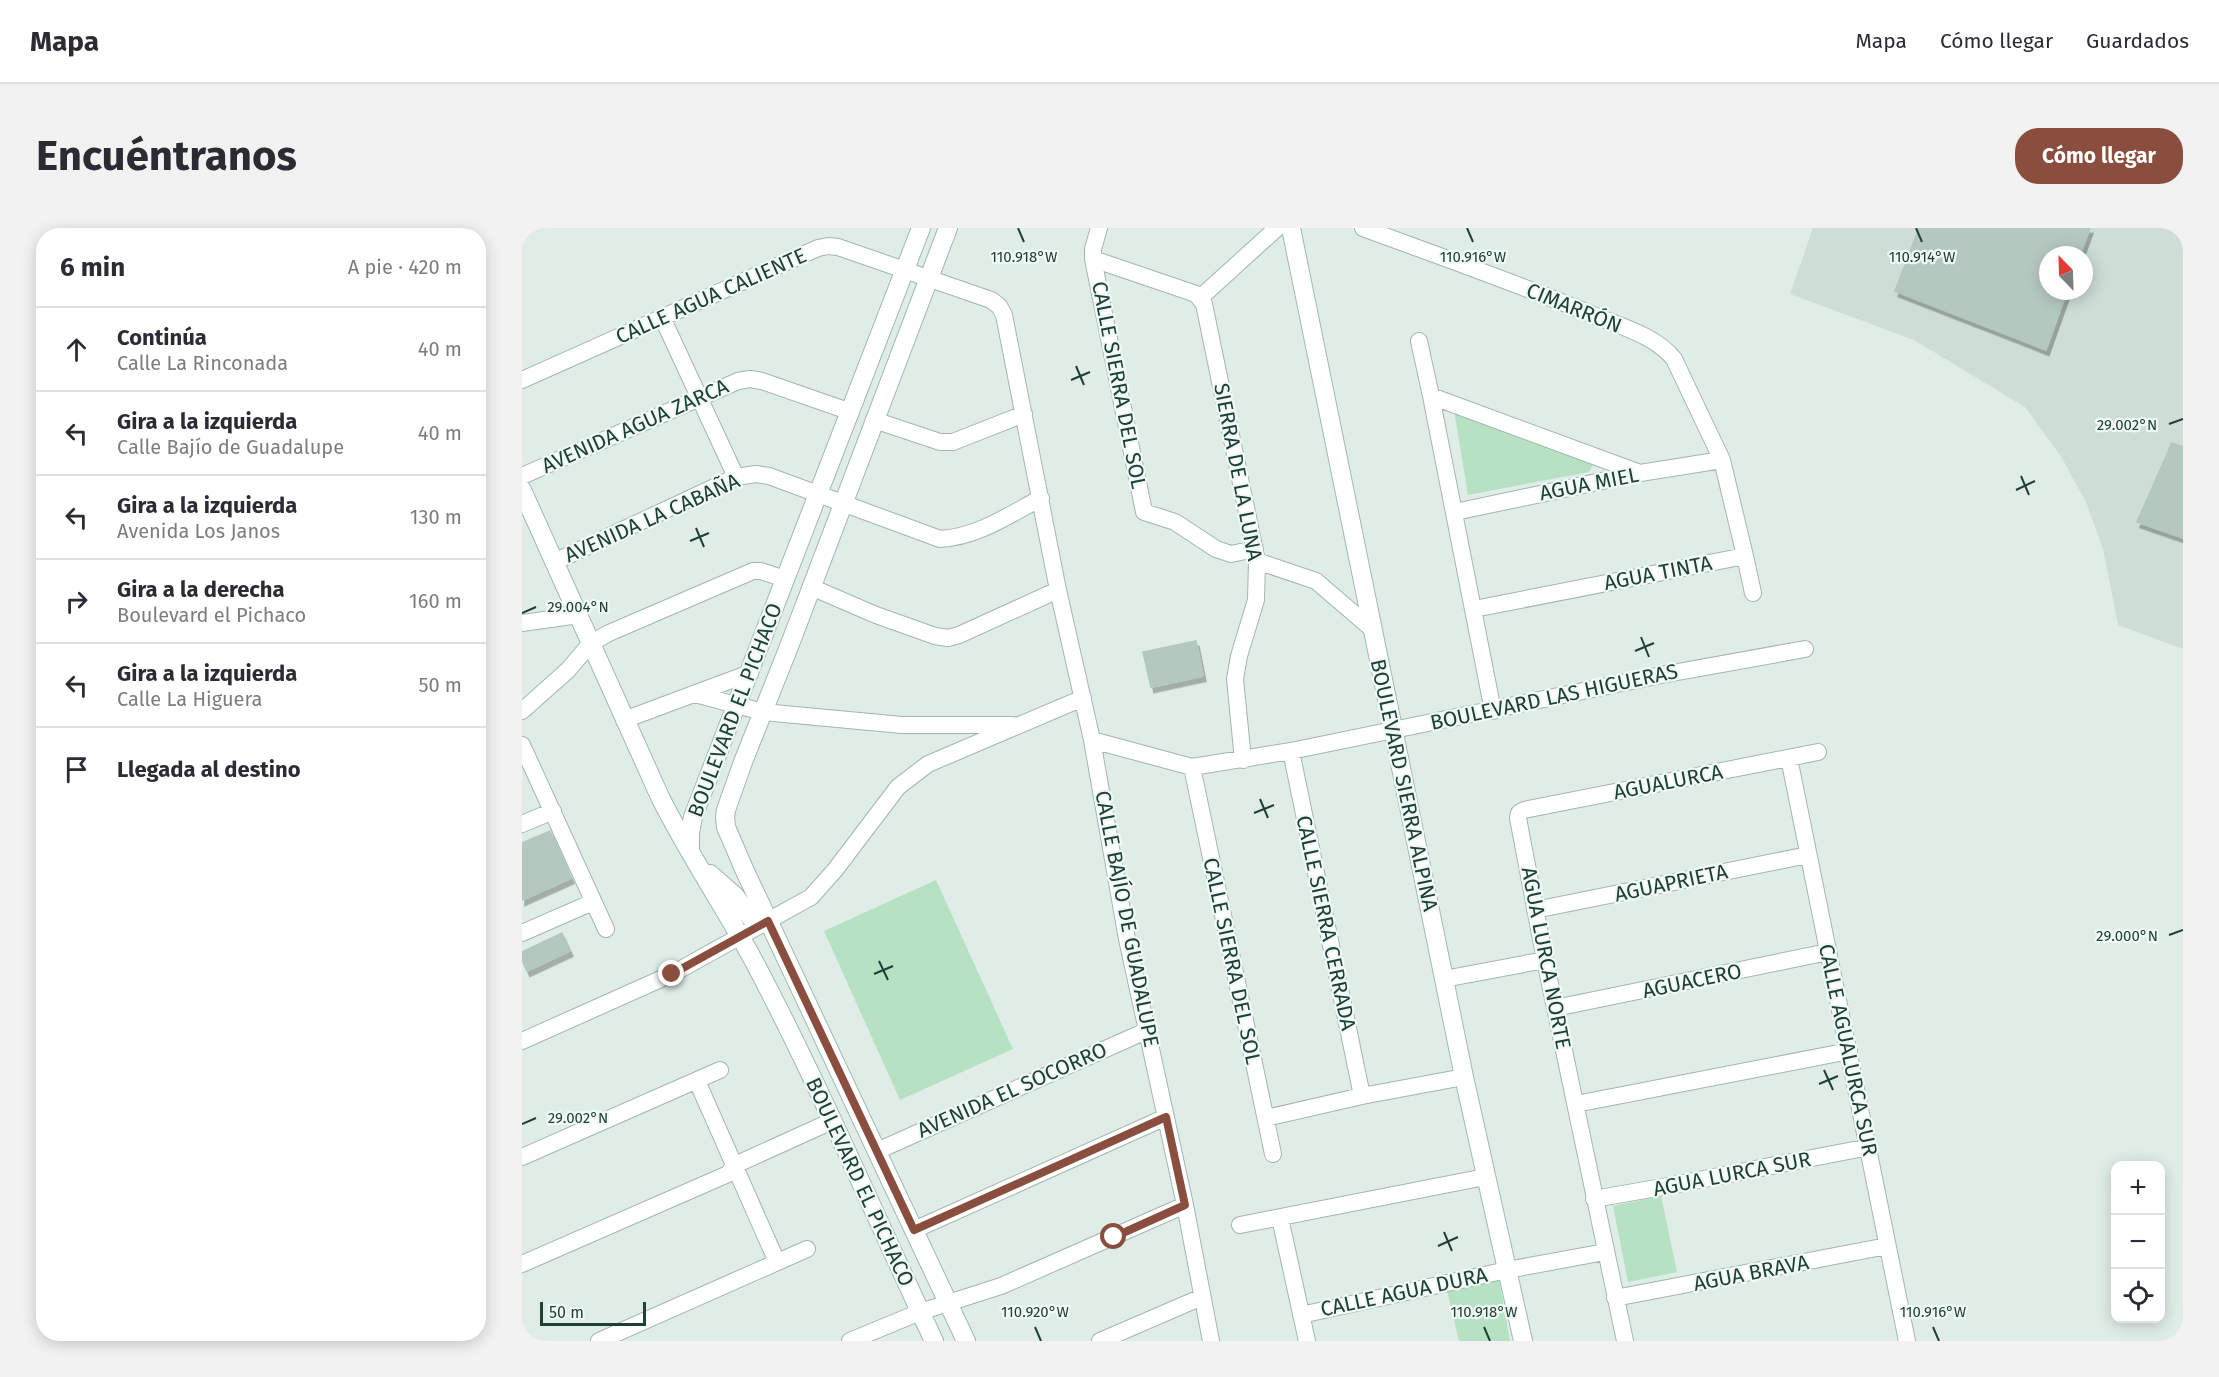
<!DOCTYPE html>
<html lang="es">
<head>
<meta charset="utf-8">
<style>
  body { margin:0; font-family:"Fira Sans",sans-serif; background:#f2f2f3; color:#2b2b33 }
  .controls { position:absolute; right:18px; bottom:18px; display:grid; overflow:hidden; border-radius:12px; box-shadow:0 3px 15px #0003 }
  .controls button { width:54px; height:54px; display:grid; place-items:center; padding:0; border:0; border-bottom:2px solid #e1e1e2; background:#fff; color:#2b2b33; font:30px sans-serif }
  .compass { position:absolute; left:1517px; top:18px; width:54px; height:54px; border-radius:50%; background:#fff; box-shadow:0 3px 15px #0003; rotate:337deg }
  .scale { position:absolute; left:18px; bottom:15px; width:106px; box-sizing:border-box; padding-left:6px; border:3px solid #1e4037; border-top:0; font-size:16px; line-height:21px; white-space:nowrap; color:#1e4037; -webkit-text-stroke:4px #f1f9f5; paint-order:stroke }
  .stop { position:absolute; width:18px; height:18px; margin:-14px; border:4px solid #8a4e3e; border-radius:50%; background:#fff }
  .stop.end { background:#8a4e3e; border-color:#fff; box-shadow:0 2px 6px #0008 }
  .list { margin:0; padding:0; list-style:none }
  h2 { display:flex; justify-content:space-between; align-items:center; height:78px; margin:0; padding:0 24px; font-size:26px }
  h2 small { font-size:20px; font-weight:400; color:#7c7c81 }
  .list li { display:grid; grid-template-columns:39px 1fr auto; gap:18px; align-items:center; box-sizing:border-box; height:84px; padding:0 24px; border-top:2px solid #e1e1e2 }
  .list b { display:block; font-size:22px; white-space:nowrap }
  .list p { margin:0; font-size:20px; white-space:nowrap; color:#7c7c81 }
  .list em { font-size:20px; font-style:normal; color:#7c7c81 }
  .icon { flex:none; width:33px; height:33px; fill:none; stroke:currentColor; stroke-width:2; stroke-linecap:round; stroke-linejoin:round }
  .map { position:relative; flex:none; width:1661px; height:1113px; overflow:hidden; border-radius:24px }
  header { display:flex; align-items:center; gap:36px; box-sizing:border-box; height:84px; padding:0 30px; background:#fff; border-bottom:2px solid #e1e1e2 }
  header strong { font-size:28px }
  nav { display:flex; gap:33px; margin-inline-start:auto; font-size:21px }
  .intro { display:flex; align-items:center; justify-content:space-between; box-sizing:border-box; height:144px; padding:0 36px }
  h1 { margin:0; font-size:42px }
  .button { padding:15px 27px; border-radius:24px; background:#8a4e3e; color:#fff; font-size:21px; font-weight:700 }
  main { display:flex; gap:36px; padding:0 36px }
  aside { flex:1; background:#fff; border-radius:24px; box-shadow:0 3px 15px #0003 }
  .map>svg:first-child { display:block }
  .built { fill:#ceddd6; fill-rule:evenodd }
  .green { fill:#b6e1c2 }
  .building { fill:#b5c8c0; stroke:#b2c7be; stroke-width:1.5; filter:url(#shadow) }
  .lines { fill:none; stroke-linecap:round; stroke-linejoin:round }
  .street-casing { stroke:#a2b6af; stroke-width:18 }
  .secondary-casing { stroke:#9dbab0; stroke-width:20 }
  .street { stroke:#fff; stroke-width:16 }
  .secondary { stroke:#fff; stroke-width:18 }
  .route { stroke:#8a4e3e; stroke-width:8 }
  .ticks { fill:none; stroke:#1e4037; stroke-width:2 }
  .labels { text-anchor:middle; stroke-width:4.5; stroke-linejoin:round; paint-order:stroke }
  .street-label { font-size:21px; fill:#1e4037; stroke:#f1f9f5 }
  .ticks-label { font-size:15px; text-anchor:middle; fill:#1e4037; stroke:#f1f9f5; stroke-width:4.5; stroke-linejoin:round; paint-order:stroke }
</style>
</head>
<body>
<header>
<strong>Mapa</strong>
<nav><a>Mapa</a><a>Cómo llegar</a><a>Guardados</a></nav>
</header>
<div class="intro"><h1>Encuéntranos</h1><a class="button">Cómo llegar</a></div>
<main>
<aside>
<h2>6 min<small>A pie · 420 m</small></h2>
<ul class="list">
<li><svg class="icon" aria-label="ahead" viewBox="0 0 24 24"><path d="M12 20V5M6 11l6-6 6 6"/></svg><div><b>Continúa</b><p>Calle La Rinconada</p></div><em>40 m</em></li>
<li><svg class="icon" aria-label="left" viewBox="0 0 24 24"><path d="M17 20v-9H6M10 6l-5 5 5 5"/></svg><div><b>Gira a la izquierda</b><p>Calle Bajío de Guadalupe</p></div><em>40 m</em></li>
<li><svg class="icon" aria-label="left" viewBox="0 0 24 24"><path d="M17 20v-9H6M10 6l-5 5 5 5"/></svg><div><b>Gira a la izquierda</b><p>Avenida Los Janos</p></div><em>130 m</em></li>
<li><svg class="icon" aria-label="right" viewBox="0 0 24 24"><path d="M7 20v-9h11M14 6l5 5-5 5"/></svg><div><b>Gira a la derecha</b><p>Boulevard el Pichaco</p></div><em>160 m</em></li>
<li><svg class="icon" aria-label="left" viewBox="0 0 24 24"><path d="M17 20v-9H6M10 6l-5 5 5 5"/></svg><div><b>Gira a la izquierda</b><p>Calle La Higuera</p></div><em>50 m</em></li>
<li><svg class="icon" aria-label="arrive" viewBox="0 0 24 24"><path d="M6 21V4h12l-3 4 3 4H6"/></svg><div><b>Llegada al destino</b></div></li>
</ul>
</aside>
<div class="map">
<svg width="1661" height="1113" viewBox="0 0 1661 1113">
  <defs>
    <filter id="shadow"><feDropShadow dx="3" dy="5.5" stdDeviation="0" flood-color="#0004"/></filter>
  </defs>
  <rect width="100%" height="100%" fill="#e0ede7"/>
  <path class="built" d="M1291,0H1661V421L1596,397L1581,321L1564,274L1540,230L1503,179L1392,112L1268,66ZM1526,27H1562V63H1526Z"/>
  <path class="green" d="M932,182L1072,235L1067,244L946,267Z
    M414,652L491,821L378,872L302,703Z
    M1139,968L1155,1044L1106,1054L1091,978Z
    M977,1051L988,1113H937L924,1058Z"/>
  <path class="building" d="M1397,0H1568L1558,27H1526V63H1545L1524,122L1373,63Z
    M1650,215L1661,219V310L1615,294Z
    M674,413L681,448L629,459L621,424Z
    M28,603L49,650L0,672V615Z
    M40,705L48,723L5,743L0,732V724Z"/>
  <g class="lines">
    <defs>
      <path id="street" d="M577,0L571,21V31L622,284L653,294L694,321L709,326L733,321
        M841,0C917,28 994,55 1069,86C1097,98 1133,107 1152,131L1200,232L1223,328L952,381
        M571,31L674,66L682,76L735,333L734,372L717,428L713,451L721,532
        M679,69L755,0
        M140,89L214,249
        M897,113L909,168
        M0,152L296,20L306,18L316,19L469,72L477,78L482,87L536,362L570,512L605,711L663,977L689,1113
        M352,192L418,214H431L502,186
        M0,248L216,153L228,151L240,153L329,184
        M933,284L1118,245L1200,232
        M1223,328L1231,365
        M735,333L794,353L850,401
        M32,334L214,249L234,246L247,248L418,311C455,309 487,287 519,270
        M289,359L354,387L413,408L426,410L437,407L536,362
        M0,395L57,387
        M173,466L241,484L380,497H491
        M0,483L46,442L69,415L87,405L231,343H239L263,351
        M971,483L909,168L1118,245
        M102,492L228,445
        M570,512L670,539L769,523L1139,447L1283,421
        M0,517L84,701
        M769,523L840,868
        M1267,530L1385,1113
        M670,539L751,926
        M0,596L31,583
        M1013,682L1286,627
        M0,705L71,674
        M922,751L1023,732
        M1033,780L1306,724
        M0,813L150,746L289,669L313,642L376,559L406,536L561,470
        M175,853L255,1034
        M1054,876L1327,823
        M744,890L840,868L942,849
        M355,923L626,802
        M0,929L198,842
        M1072,971L1146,958L1347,919
        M758,990L785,1113
        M718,997L963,949
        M392,1002L644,889
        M0,1036L206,946L213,937L310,893
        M1093,1070L1365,1018
        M779,1087L985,1042L1083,1024
        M77,1113L285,1021
        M328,1113L398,1084L479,1058L663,977
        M578,1113L680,1069
        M1103,1113L1023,732L996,590L997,585L1002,582L1296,524"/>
      <path id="secondary" d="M426,0L268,416L221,534L204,582L203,589L204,599L222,641L444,1113
        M769,0L942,849L1001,1113
        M0,262L138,569C167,627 204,681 235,739C299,861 353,988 412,1113
        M168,622V605L171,589L399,0
        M188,646L213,668L228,689L236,692L246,693"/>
    </defs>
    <use href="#street" class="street-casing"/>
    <use href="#secondary" class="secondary-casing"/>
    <use href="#street" class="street"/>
    <use href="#secondary" class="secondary"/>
  </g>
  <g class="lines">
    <path class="route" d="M150,746L246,693L392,1002L644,889L663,977L592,1009"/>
  </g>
  <path class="ticks" d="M496,0L502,14M945,0L951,14M1394,0L1400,14M554,138L562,157M549,152L568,144M1647,196L1661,191M1499,248L1507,267M1494,262L1513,253M174,300L182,319M168,313L187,305M0,385L14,379M1119,409L1127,429M1113,423L1132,415M738,571L746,590M732,585L752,577M1647,707L1661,702M357,733L366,752M352,746L371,738M1302,842L1311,862M1297,856L1316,848M0,896L14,890M922,1004L930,1023M916,1018L936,1009M513,1099L519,1113M962,1099L968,1113M1411,1099L1417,1113"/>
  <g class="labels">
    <g class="street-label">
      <text transform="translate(189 68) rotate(-24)" y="7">CALLE AGUA CALIENTE</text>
      <text transform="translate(1052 80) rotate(22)" y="7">CIMARRÓN</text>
      <text transform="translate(597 157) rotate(79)" y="7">CALLE SIERRA DEL SOL</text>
      <text transform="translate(113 198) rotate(-24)" y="7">AVENIDA AGUA ZARCA</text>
      <text transform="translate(716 244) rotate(79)" y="7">SIERRA DE LA LUNA</text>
      <text transform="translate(1067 256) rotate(-11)" y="7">AGUA MIEL</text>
      <text transform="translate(130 290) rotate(-24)" y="7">AVENIDA LA CABAÑA</text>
      <text transform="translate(1136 345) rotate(-11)" y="7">AGUA TINTA</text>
      <text transform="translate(1032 469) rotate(-12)" y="7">BOULEVARD LAS HIGUERAS</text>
      <text transform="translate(213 482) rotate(-69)" y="7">BOULEVARD EL PICHACO</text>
      <text transform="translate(1146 554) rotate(-11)" y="7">AGUALURCA</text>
      <text transform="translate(882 557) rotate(78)" y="7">BOULEVARD SIERRA ALPINA</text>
      <text transform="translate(1149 655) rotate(-12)" y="7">AGUAPRIETA</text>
      <text transform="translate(605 691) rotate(79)" y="7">CALLE BAJÍO DE GUADALUPE</text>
      <text transform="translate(804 695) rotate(78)" y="7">CALLE SIERRA CERRADA</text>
      <text transform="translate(1024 730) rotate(79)" y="7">AGUA LURCA NORTE</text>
      <text transform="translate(710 733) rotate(78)" y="7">CALLE SIERRA DEL SOL</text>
      <text transform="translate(1170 753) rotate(-12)" y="7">AGUACERO</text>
      <text transform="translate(1326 822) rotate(78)" y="7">CALLE AGUALURCA SUR</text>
      <text transform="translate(490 862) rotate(-24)" y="7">AVENIDA EL SOCORRO</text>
      <text transform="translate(1210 946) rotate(-11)" y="7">AGUA LURCA SUR</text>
      <text transform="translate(338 954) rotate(65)" y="7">BOULEVARD EL PICHACO</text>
      <text transform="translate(1229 1045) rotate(-11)" y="7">AGUA BRAVA</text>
      <text transform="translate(882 1064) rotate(-12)" y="7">CALLE AGUA DURA</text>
    </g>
  </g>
  <g class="ticks-label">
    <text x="502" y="34">110.918°W</text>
    <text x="951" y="34">110.916°W</text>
    <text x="1400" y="34">110.914°W</text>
    <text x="1605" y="202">29.002°N</text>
    <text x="56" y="384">29.004°N</text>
    <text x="1605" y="713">29.000°N</text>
    <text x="56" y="895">29.002°N</text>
    <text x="513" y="1089">110.920°W</text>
    <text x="962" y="1089">110.918°W</text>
    <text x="1411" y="1089">110.916°W</text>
  </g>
</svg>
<div class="controls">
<button>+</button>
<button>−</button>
<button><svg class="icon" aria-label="locate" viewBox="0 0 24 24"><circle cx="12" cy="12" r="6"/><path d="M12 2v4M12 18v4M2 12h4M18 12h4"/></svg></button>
</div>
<svg class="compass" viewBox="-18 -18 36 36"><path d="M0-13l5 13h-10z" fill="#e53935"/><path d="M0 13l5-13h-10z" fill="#7c7c81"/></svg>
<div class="scale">50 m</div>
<div class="stop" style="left:592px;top:1009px"></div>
<div class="stop end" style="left:150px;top:746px"></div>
</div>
</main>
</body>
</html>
